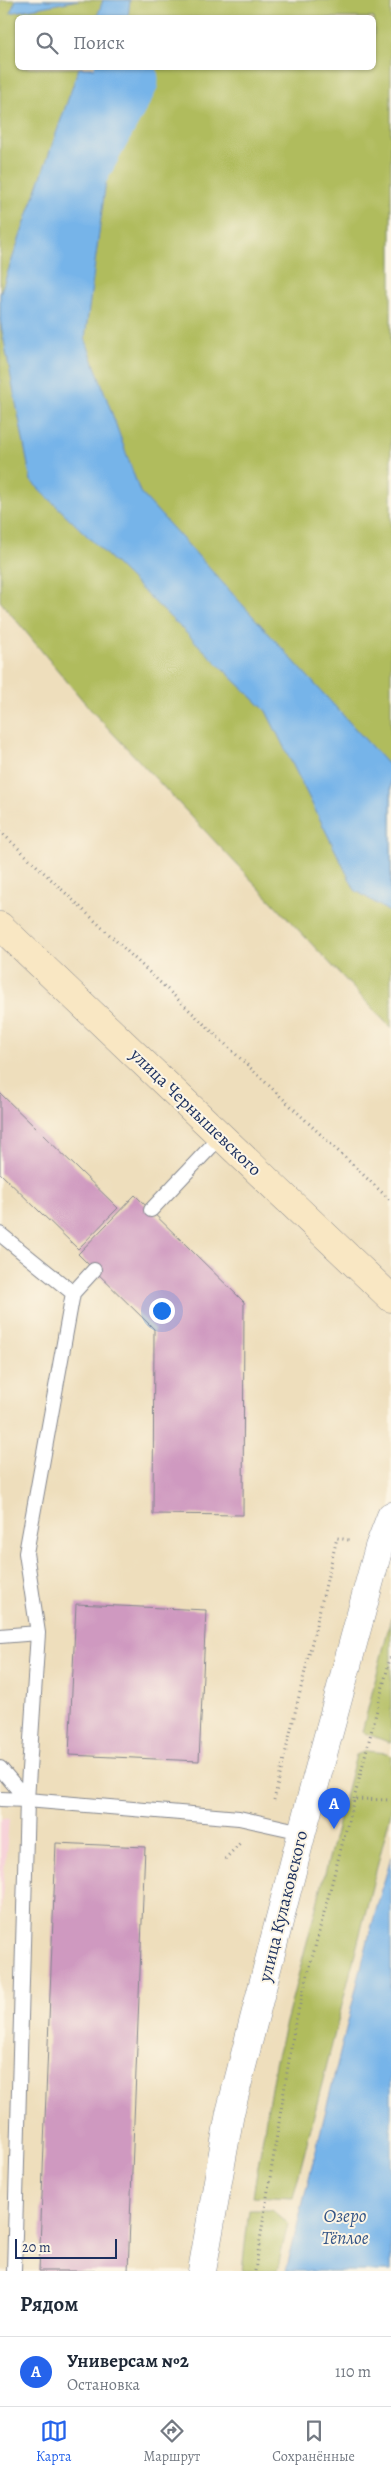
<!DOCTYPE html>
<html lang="ru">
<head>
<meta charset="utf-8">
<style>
  body { margin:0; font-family:Alegreya,serif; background:#f2f2f3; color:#1f2937 }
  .scale { position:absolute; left:15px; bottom:12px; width:102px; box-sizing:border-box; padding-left:5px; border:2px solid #1b2f5e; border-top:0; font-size:14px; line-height:18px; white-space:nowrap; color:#1b2f5e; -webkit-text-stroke:4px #fcf5e5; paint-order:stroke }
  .you { position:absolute; left:161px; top:1310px; width:18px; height:18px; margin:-12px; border:4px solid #fff; border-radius:50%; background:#1a73e8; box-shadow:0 0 0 8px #1a73e833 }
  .badge { display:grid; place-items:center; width:32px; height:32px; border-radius:50%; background:#2563eb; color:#fff; font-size:16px; font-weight:700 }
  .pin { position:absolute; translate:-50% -41px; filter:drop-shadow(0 1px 2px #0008) }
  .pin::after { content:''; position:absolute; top:26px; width:18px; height:15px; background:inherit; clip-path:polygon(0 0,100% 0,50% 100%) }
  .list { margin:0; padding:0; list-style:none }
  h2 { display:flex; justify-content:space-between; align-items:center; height:65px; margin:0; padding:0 20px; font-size:21px }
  h2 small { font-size:16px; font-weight:400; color:#747a83 }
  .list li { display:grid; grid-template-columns:32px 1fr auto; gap:15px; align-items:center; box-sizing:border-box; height:70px; padding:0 20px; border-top:1px solid #e0e1e3 }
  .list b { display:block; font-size:19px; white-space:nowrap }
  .list p { margin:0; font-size:16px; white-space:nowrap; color:#747a83 }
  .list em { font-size:16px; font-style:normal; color:#747a83 }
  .icon { flex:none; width:28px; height:28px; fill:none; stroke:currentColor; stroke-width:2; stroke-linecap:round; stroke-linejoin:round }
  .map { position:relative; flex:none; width:391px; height:2271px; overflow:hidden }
  .search { position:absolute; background:#fff; box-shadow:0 1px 4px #0004; left:15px; right:15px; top:15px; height:55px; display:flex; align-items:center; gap:12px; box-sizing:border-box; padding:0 18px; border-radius:8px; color:#747a83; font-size:19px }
  .sheet { height:135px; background:#fff }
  nav { display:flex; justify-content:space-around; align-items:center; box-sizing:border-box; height:70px; border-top:1px solid #e0e1e3; background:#fff; font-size:14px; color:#747a83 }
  nav a { display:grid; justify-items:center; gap:2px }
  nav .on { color:#2563eb }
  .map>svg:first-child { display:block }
  .built { fill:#f6cfd8 }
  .green { fill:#b0bc5d; stroke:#66765e; fill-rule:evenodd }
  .water { fill:#76b4e9; stroke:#4872a4 }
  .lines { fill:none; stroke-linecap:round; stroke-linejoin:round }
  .river { stroke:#76b4e9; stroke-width:61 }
  .building { fill:#cf99c0 }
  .service-casing { stroke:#84868d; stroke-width:16 }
  .tertiary-casing { stroke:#84868d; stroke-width:29 }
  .secondary-casing { stroke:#84868d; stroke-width:29 }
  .path { stroke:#84868d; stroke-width:3; stroke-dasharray:1 4; stroke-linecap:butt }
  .service { stroke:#fff; stroke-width:14 }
  .tertiary { stroke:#fff; stroke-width:28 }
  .secondary { stroke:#f9e7c3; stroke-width:28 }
  .labels { text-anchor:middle; stroke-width:4; stroke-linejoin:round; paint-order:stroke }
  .street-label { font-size:18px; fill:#1b2f5e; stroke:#fcf5e5 }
  .water-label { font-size:19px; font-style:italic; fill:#365788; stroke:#fcf5e5 }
</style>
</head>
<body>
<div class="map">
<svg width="391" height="2271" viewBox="0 0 391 2271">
  <rect width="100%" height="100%" fill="#fcf5e5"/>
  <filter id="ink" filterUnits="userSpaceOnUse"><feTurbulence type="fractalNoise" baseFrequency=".02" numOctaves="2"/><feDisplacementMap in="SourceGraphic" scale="10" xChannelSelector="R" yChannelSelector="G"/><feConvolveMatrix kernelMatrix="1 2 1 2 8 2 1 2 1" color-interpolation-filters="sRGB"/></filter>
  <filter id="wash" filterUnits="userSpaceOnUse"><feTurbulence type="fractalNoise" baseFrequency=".0096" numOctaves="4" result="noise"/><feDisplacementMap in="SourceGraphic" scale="20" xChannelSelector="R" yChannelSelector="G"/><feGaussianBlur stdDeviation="1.12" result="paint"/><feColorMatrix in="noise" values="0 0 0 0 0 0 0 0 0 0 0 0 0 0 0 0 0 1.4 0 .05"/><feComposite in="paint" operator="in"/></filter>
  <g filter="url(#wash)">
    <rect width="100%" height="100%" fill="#eedebc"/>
    <path class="built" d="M0,1818L9,1819L0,1921Z"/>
    <path class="green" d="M0,0H391V1028L90,709L0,601ZM18,18H374V68H18Z
      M391,1618V1743L362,1732Z
      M366,1751L388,1753L391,1756V1812L293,2198L253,2196L275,2064L356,1755Z
      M249,2210H272L288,2224L277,2271H242Z"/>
    <path class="water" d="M16,0H78L10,13Z
      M103,0H130L128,17H97Z
      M79,68H121L85,338L140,492L391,768V913L355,890L266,711L31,481L0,320V294Z
      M391,1857V2271H286L370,1932Z"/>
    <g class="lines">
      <path class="river" d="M76,174L128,80L125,68"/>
    </g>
    <g id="blocks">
      <path class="building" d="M0,1093L118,1208L78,1249L0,1173Z
        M135,1195L244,1302L243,1515L153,1514L154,1329L78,1254Z
        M76,1604L206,1610L199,1761L69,1755Z
        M56,1843L145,1847L128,2271H39Z"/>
    </g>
  </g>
  <g filter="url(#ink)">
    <use href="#blocks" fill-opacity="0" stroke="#84868d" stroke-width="1"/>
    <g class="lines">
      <defs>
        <path id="service" d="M151,1210L221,1136
          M0,1234L73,1293
          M0,1636L38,1633
          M0,1768L27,1800L239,1818L302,1832
          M0,1799L27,1800
          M14,2271L27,1800L38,1633L26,1553L73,1293L94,1270"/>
        <path id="tertiary" d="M202,2271L230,2113L302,1832L379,1547L391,1516"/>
        <path id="secondary" d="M0,926L391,1298"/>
      </defs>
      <use href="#service" class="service-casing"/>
      <use href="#tertiary" class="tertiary-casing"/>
      <use href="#secondary" class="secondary-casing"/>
      <path class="path" d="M0,831L391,1201
        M354,1799L391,1655
        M274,1800L337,1538L349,1540
        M225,1859L240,1843
        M255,2271L295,2023L354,1799L391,1800"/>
      <use href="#service" class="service"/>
      <use href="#tertiary" class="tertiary"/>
      <use href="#secondary" class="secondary"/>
    </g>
  </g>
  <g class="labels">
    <g class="street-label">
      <text transform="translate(196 1112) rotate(44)" y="6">улица Чернышевского</text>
      <text transform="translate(283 1906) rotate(-76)" y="6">улица Кулаковского</text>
    </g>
    <g class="water-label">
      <text x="345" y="2222">Озеро<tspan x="345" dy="22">Тёплое</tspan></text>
    </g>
  </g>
</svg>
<div class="scale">20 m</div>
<div class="you"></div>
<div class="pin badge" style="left:334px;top:1829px">A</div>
<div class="search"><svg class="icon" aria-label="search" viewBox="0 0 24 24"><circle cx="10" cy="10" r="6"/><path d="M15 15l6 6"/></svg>Поиск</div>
</div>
<section class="sheet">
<h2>Рядом<small></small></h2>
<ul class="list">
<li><span class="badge">A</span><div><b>Универсам №2</b><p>Остановка</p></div><em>110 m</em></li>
</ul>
</section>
<nav>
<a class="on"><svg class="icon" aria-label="map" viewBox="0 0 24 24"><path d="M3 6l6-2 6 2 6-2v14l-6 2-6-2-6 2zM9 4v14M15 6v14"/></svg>Карта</a>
<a><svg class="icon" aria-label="directions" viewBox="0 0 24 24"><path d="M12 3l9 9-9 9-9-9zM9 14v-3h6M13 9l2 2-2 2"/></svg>Маршрут</a>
<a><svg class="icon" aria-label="saved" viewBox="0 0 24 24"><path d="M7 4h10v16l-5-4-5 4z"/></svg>Сохранённые</a>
</nav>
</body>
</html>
